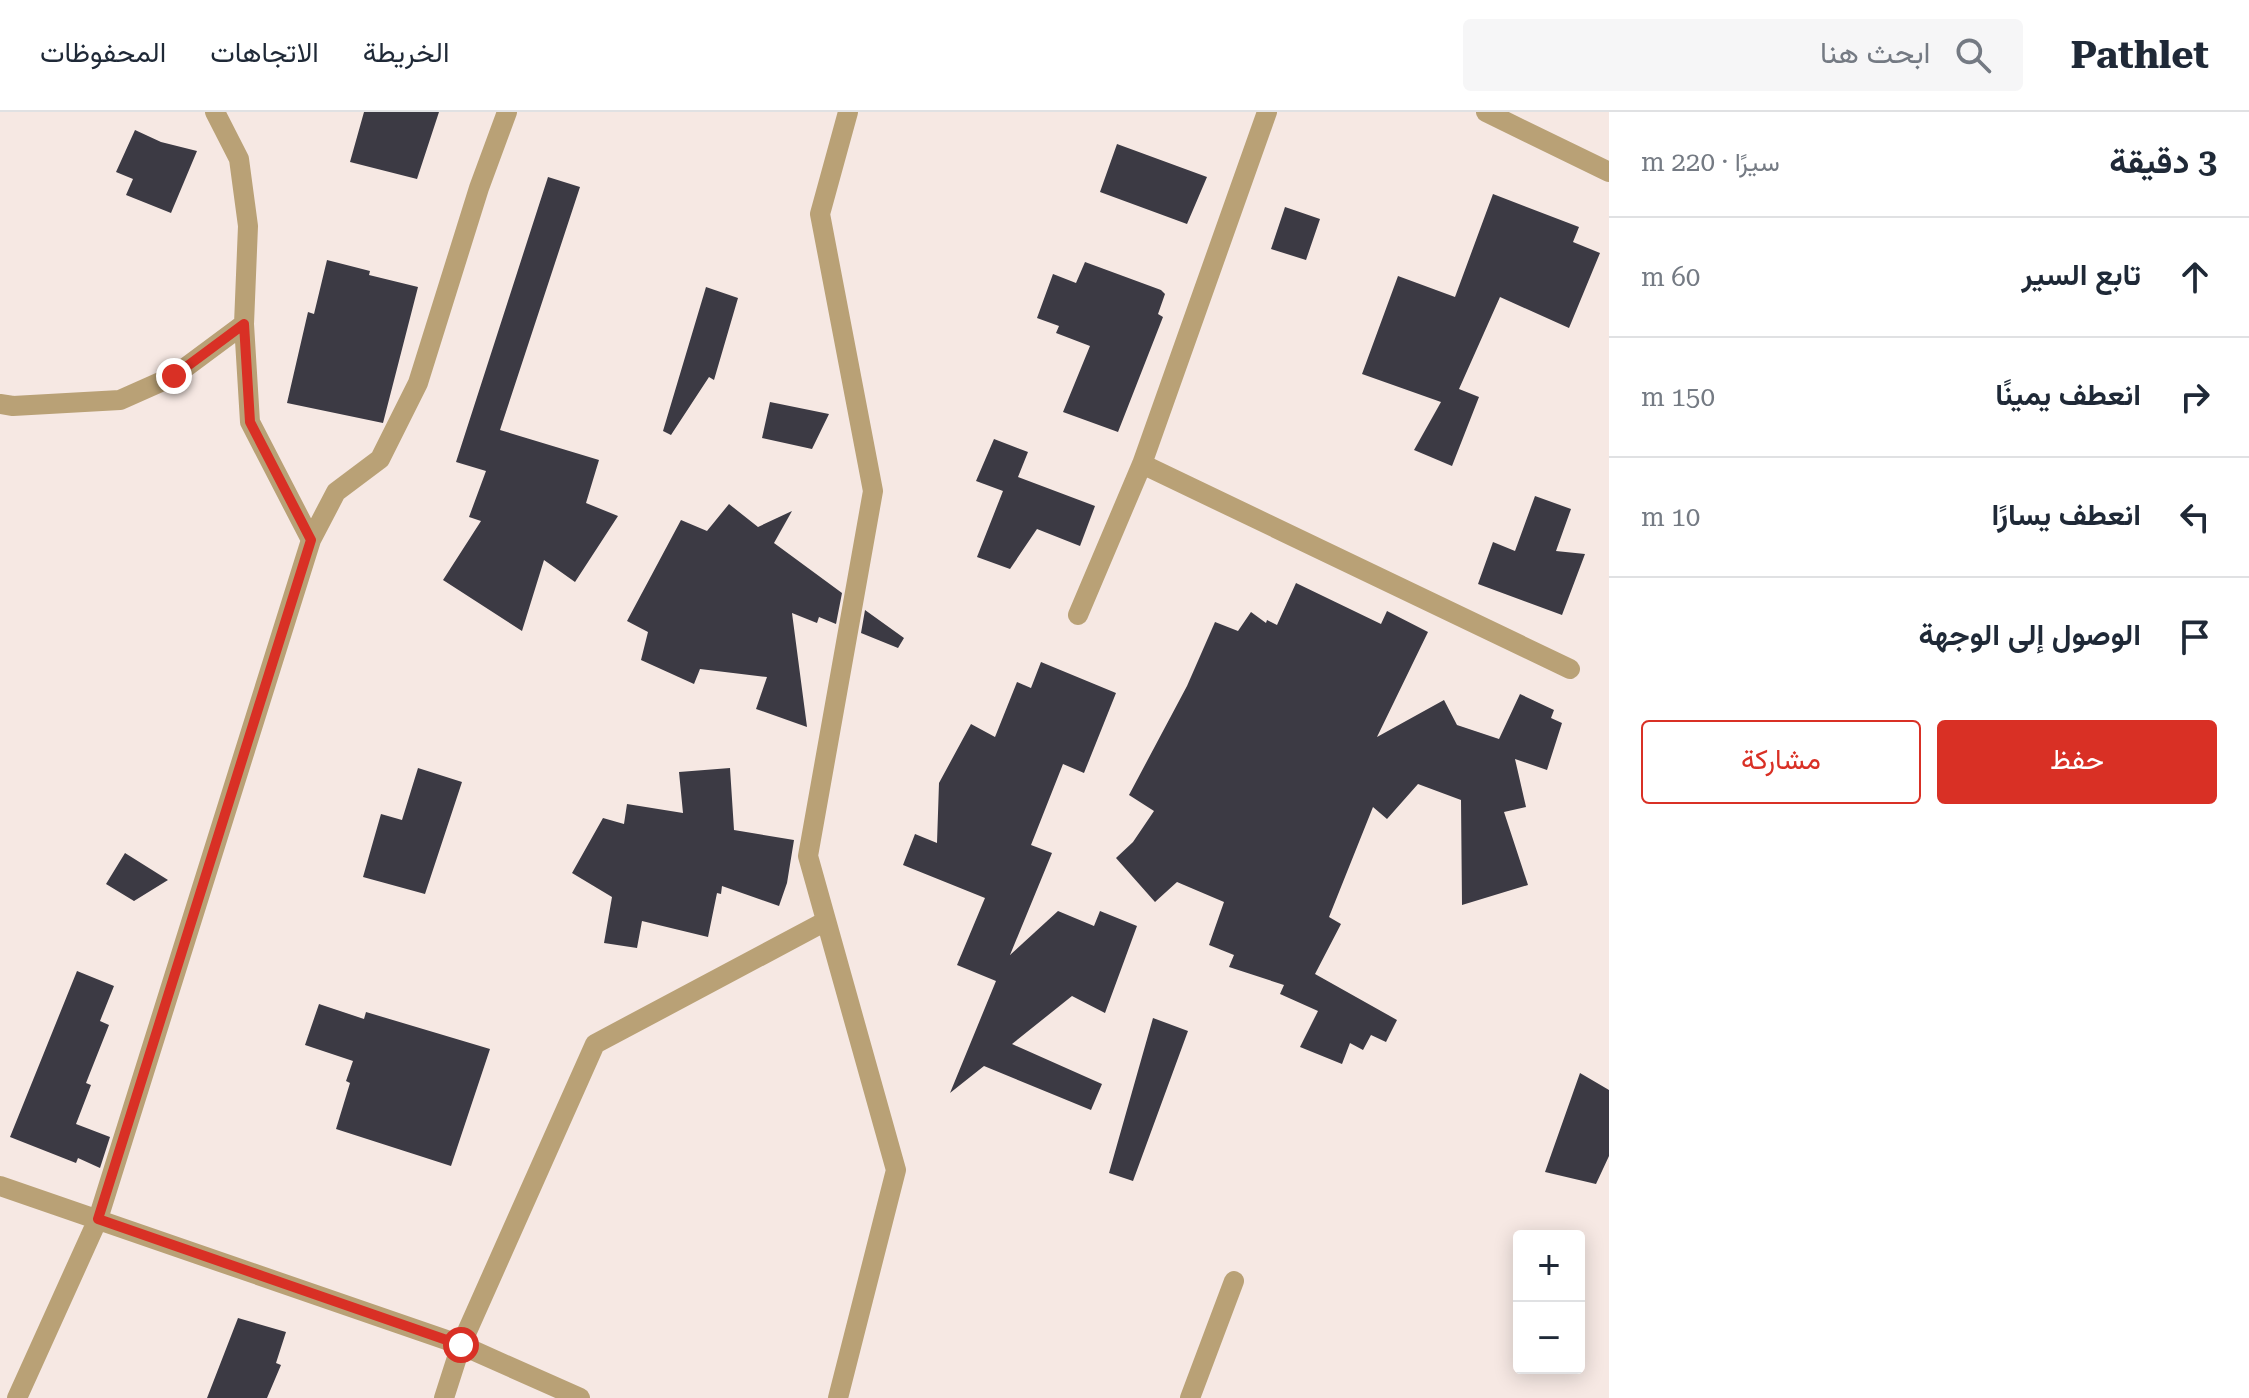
<!DOCTYPE html>
<html lang="ar">
<head>
<meta charset="utf-8">
<style>
  body { margin:0; font-family:"Roboto Serif",Vazirmatn,serif; background:#f6f6f7; color:#1f2937; direction:rtl }
  .controls { position:absolute; right:24px; bottom:24px; display:grid; overflow:hidden; border-radius:8px; box-shadow:0 4px 20px #0003 }
  .controls button { width:72px; height:72px; display:grid; place-items:center; padding:0; border:0; border-bottom:2px solid #e0e1e3; background:#fff; color:#1f2937; font:40px sans-serif }
  .stop { position:absolute; width:24px; height:24px; margin:-18px; border:6px solid #d93025; border-radius:50%; background:#fff }
  .stop.end { background:#d93025; border-color:#fff; box-shadow:0 2px 8px #0008 }
  .list { margin:0; padding:0; list-style:none }
  h2 { display:flex; justify-content:space-between; align-items:center; height:104px; margin:0; padding:0 32px; font-size:34px }
  h2 small { font-size:26px; font-weight:400; color:#747a83 }
  .list li { display:grid; grid-template-columns:52px 1fr auto; gap:24px; align-items:center; box-sizing:border-box; height:120px; padding:0 32px; border-top:2px solid #e0e1e3 }
  .list b { display:block; font-size:30px; white-space:nowrap }
  .list em { font-size:26px; font-style:normal; color:#747a83 }
  .actions { display:flex; gap:16px; padding:24px 32px }
  .actions a { flex:1; padding:18px 0; border:2px solid #d93025; border-radius:8px; text-align:center; font-size:28px; color:#d93025 }
  .actions .main { background:#d93025; color:#fff }
  .icon { flex:none; width:44px; height:44px; fill:none; stroke:currentColor; stroke-width:2; stroke-linecap:round; stroke-linejoin:round }
  .map { position:relative; flex:none; width:1609px; height:1286px; overflow:hidden; direction:ltr }
  header { display:flex; align-items:center; gap:48px; box-sizing:border-box; height:112px; padding:0 40px; background:#fff; border-bottom:2px solid #e0e1e3 }
  header strong { font-size:38px }
  nav { display:flex; gap:44px; margin-inline-start:auto; font-size:28px }
  .search { width:560px; height:72px; background:#f6f6f7; display:flex; align-items:center; gap:20px; box-sizing:border-box; padding:0 28px; border-radius:8px; color:#747a83; font-size:30px }
  main { display:flex }
  aside { flex:1; background:#fff }
  .map>svg:first-child { display:block }
  .building { fill:#3c3a44 }
  .lines { fill:none; stroke-linecap:round; stroke-linejoin:round }
  .minor { stroke:#b9a176; stroke-width:20 }
  .route { stroke:#d93025; stroke-width:10 }
</style>
</head>
<body>
<header>
<strong>Pathlet</strong>
<div class="search"><svg class="icon" aria-label="search" viewBox="0 0 24 24"><circle cx="10" cy="10" r="6"/><path d="M15 15l6 6"/></svg>ابحث هنا</div>
<nav><a>الخريطة</a><a>الاتجاهات</a><a>المحفوظات</a></nav>
</header>
<main>
<aside>
<h2>3 دقيقة<small>سيرًا · 220 m</small></h2>
<ul class="list">
<li><svg class="icon" aria-label="ahead" viewBox="0 0 24 24"><path d="M12 20V5M6 11l6-6 6 6"/></svg><div><b>تابع السير</b></div><em>60 m</em></li>
<li><svg class="icon" aria-label="right" viewBox="0 0 24 24"><path d="M7 20v-9h11M14 6l5 5-5 5"/></svg><div><b>انعطف يمينًا</b></div><em>150 m</em></li>
<li><svg class="icon" aria-label="left" viewBox="0 0 24 24"><path d="M17 20v-9H6M10 6l-5 5 5 5"/></svg><div><b>انعطف يسارًا</b></div><em>10 m</em></li>
<li><svg class="icon" aria-label="arrive" viewBox="0 0 24 24"><path d="M6 21V4h12l-3 4 3 4H6"/></svg><div><b>الوصول إلى الوجهة</b></div></li>
</ul>
<div class="actions"><a class="main">حفظ</a><a>مشاركة</a></div>
</aside>
<div class="map">
<svg width="1609" height="1286" viewBox="0 0 1609 1286">
  <rect width="100%" height="100%" fill="#f6e8e3"/>
  <path class="building" d="M364,0H439L417,67L350,50Z
    M135,18L161,30L197,39L171,101L126,83L133,67L116,60Z
    M1117,32L1207,65L1187,112L1100,80Z
    M548,65L580,75L500,318L599,348L586,391L618,404L575,470L544,448L522,519L443,468L481,409L469,405L486,359L456,350Z
    M1493,82L1579,115L1573,130L1600,141L1569,216L1500,185L1459,277L1479,285L1452,354L1414,338L1441,290L1362,262L1398,164L1455,185Z
    M1285,95L1320,107L1306,148L1271,137Z
    M327,148L370,159L369,163L418,175L383,311L287,291L308,200L314,202Z
    M1085,150L1161,178L1165,182L1158,202L1163,205L1118,320L1063,300L1090,234L1056,221L1059,214L1037,206L1053,162L1076,171Z
    M706,175L738,186L714,268L709,265L671,323L663,319Z
    M770,290L829,302L812,337L762,326Z
    M994,327L1028,340L1018,365L1095,394L1080,434L1037,417L1010,457L977,445L1003,379L976,369Z
    M1535,384L1571,397L1556,439L1585,442L1562,503L1478,472L1493,430L1515,439Z
    M729,392L758,415L792,399L774,431L842,481L836,512L819,505L817,511L792,501L807,615L756,597L767,565L700,557L694,572L641,548L648,520L627,509L681,408L707,419Z
    M1296,471L1381,512L1387,499L1428,520L1377,625L1444,588L1457,613L1499,627L1520,582L1554,598L1551,606L1562,611L1547,658L1515,647L1526,695L1504,700L1528,773L1462,793L1461,688L1418,672L1387,707L1373,695L1329,805L1341,812L1315,862L1397,908L1386,930L1371,923L1363,938L1350,931L1342,952L1300,935L1318,899L1280,882L1284,873L1229,855L1234,843L1209,833L1224,790L1177,770L1155,790L1116,746L1133,730L1154,699L1129,683L1187,574L1215,510L1238,519L1251,500L1266,511L1267,508L1277,513Z
    M865,498L904,526L898,536L861,521Z
    M1041,550L1116,581L1084,661L1063,652L1031,733L1052,741L1010,843L1058,799L1094,814L1100,799L1137,814L1105,901L1072,884L1012,932L1102,972L1091,998L984,954L950,981L996,869L957,853L985,786L903,753L915,722L937,731L939,671L971,612L995,625L1017,570L1031,576Z
    M418,656L462,670L425,782L363,765L381,702L402,708Z
    M730,656L734,718L794,728L787,771L779,794L722,774L721,782L717,781L708,825L642,809L637,836L604,831L612,785L572,761L603,706L624,712L627,692L683,701L679,660Z
    M125,741L168,768L134,789L106,772Z
    M77,859L114,874L100,909L109,913L86,971L91,973L76,1012L110,1025L100,1056L78,1046L76,1051L10,1025Z
    M319,892L364,907L366,900L490,937L451,1054L336,1017L350,971L346,969L353,949L305,933Z
    M1153,906L1188,919L1133,1069L1109,1061Z
    M1580,961L1609,978V1044L1596,1072L1545,1060Z
    M238,1206L286,1220L276,1251L281,1253L267,1286H207Z"/>
  <g class="lines">
    <path class="minor" d="M1486,0L1609,60
      M0,292L13,294L120,288L174,264L244,212
      M1142,352L1570,557
      M311,428L336,380L380,347L418,271L479,76L507,0
      M1078,503L1142,352L1267,0
      M0,1074L461,1233L580,1286
      M17,1286L98,1107L311,428L250,310L244,212L248,114L239,47L215,0
      M444,1286L461,1233L595,932L826,809
      M838,1286L896,1058L808,744L873,379L820,102L848,0
      M1190,1286L1234,1169"/>
  </g>
  <g class="lines">
    <path class="route" d="M174,264L244,212L250,310L311,428L98,1107L461,1233"/>
  </g>
</svg>
<div class="controls">
<button>+</button>
<button>−</button>
</div>
<div class="stop" style="left:461px;top:1233px"></div>
<div class="stop end" style="left:174px;top:264px"></div>
</div>
</main>
</body>
</html>
